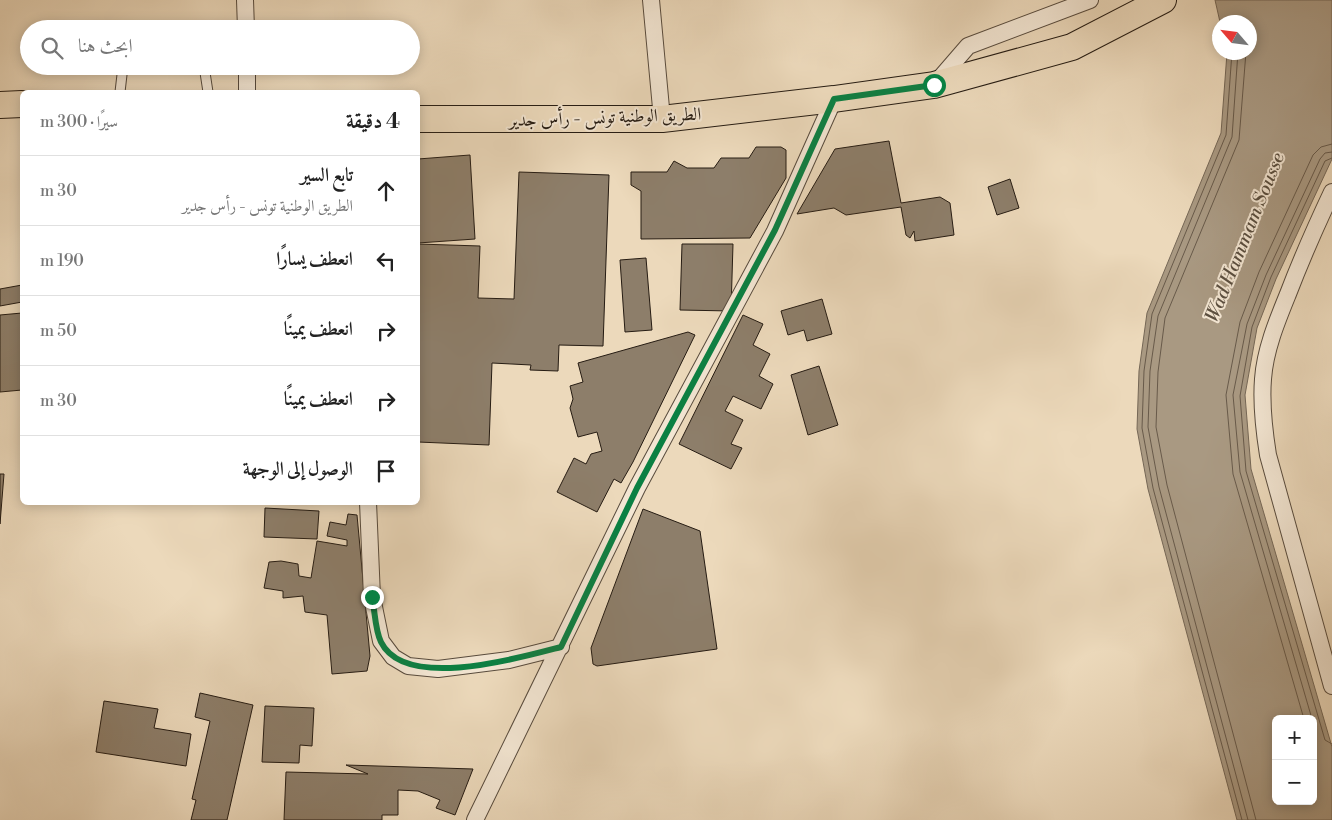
<!DOCTYPE html>
<html lang="ar">
<head>
<meta charset="utf-8">
<style>
  body { margin:0; font-family:"Libre Bodoni",Amiri,serif; background:#f2f2f2; color:#222; direction:rtl }
  .controls { position:absolute; right:15px; bottom:15px; display:grid; overflow:hidden; border-radius:8px; box-shadow:0 2px 12px #0003 }
  .controls button { width:45px; height:45px; display:grid; place-items:center; padding:0; border:0; border-bottom:1px solid #e0e0e0; background:#fff; color:#222; font:25px sans-serif }
  .compass { position:absolute; left:1212px; top:15px; width:45px; height:45px; border-radius:50%; background:#fff; box-shadow:0 2px 12px #0003; rotate:298deg }
  .stop { position:absolute; width:15px; height:15px; margin:-11px; border:4px solid #0b8043; border-radius:50%; background:#fff }
  .stop.end { background:#0b8043; border-color:#fff; box-shadow:0 1px 5px #0008 }
  .list { margin:0; padding:0; list-style:none }
  h2 { display:flex; justify-content:space-between; align-items:center; height:65px; margin:0; padding:0 20px; font-size:21px }
  h2 small { font-size:16px; font-weight:400; color:#767676 }
  .list li { display:grid; grid-template-columns:32px 1fr auto; gap:15px; align-items:center; box-sizing:border-box; height:70px; padding:0 20px; border-top:1px solid #e0e0e0 }
  .list b { display:block; font-size:19px; white-space:nowrap }
  .list p { margin:0; font-size:16px; white-space:nowrap; color:#767676 }
  .list em { font-size:16px; font-style:normal; color:#767676 }
  .icon { flex:none; width:28px; height:28px; fill:none; stroke:currentColor; stroke-width:2; stroke-linecap:round; stroke-linejoin:round }
  .map { position:relative; flex:none; width:1332px; height:820px; overflow:hidden; direction:ltr }
  .search { position:absolute; background:#fff; box-shadow:0 2px 12px #0003; left:20px; top:20px; width:400px; height:55px; display:flex; align-items:center; gap:12px; box-sizing:border-box; padding:0 18px; border-radius:28px; color:#767676; font-size:19px }
  .panel { position:absolute; background:#fff; box-shadow:0 2px 12px #0003; left:20px; top:90px; width:400px; height:415px; border-radius:8px; direction:rtl }
  .map>svg:first-child { display:block }
  .water { fill:#a99982; stroke:#756756; fill-rule:evenodd }
  .lines { fill:none; stroke-linecap:round; stroke-linejoin:round }
  .shore { stroke:#685a4a; stroke-width:1 }
  .building { fill:#8d7e6a; stroke:#261c13 }
  .lane-casing { stroke:#584b3d; stroke-width:11 }
  .street-casing { stroke:#584b3d; stroke-width:18 }
  .primary-casing { stroke:#261c13; stroke-width:28 }
  .lane { stroke:#f3e6d3; stroke-width:9 }
  .street { stroke:#f3e6d3; stroke-width:16 }
  .primary { stroke:#ecd9bb; stroke-width:26 }
  .route { stroke:#0b8043; stroke-width:6 }
  .labels { text-anchor:middle; stroke-width:4; stroke-linejoin:round; paint-order:stroke }
  .street-label { font-size:18px; fill:#261c13; stroke:#f3e6d3 }
  .water-label { font-size:19px; font-style:italic; fill:#5a4e3f; stroke:#f3e6d3 }
</style>
</head>
<body>
<div class="map">
<svg width="1332" height="820" viewBox="0 0 1332 820">
  <rect width="100%" height="100%" fill="#ecd9bb"/>
  <filter id="stains"><feTurbulence type="fractalNoise" baseFrequency=".004" numOctaves="4"/><feColorMatrix values="0 0 0 0 .2 0 0 0 0 .09 0 0 0 0 .02 0 0 0 .5 -.17"/></filter>
  <radialGradient id="worn" r=".72"><stop offset=".6" stop-color="#630" stop-opacity="0"/><stop offset="1" stop-color="#630" stop-opacity=".3"/></radialGradient>
  <path class="water" d="M1215,0H1332V159L1276,279L1257,328L1245,395L1251,469L1332,747V820H1237L1148,489L1137,429L1139,371L1147,313L1221,133L1227,53L1250,52V22H1220ZM1276,719H1313V801H1276Z"/>
  <g class="lines">
    <path class="shore" d="M1232,52L1226,135L1152,314L1144,371L1142,428L1153,488L1242,820
      M1238,52L1232,137L1158,316L1150,371L1148,427L1159,487L1248,820
      M1246,52L1239,140L1165,318L1158,372L1156,427L1167,485L1256,820
      M1332,158L1325,161L1271,277L1252,327L1240,396L1246,471L1325,740L1332,744
      M1304,719L1233,474L1226,395L1240,322L1259,272L1313,155L1321,147L1332,144
      M1312,719L1240,472L1233,395L1247,324L1266,275L1320,159L1325,153L1332,152"/>
  </g>
  <path class="building" d="M889,141L901,203L940,197L950,203L954,235L915,241L914,231L910,238L906,235L901,207L846,215L834,208L797,214L835,149Z
    M756,147H781L786,150V178L750,238L641,239V191L631,185V172H667L674,161L687,168H714L721,158H749Z
    M470,155L475,239L418,243V159Z
    M519,172L609,175L603,346L559,345L558,371L530,370L531,365L492,363L489,445L418,442V244L480,246L478,298L514,299Z
    M1010,179L1019,208L997,215L988,187Z
    M682,244H733L731,311L680,310Z
    M646,258L652,330L625,332L620,260Z
    M22,285V302L0,306V289Z
    M822,299L832,334L807,341L804,330L788,335L781,311Z
    M22,313V390L0,392V315Z
    M743,315L763,324L753,345L770,354L759,376L773,384L761,409L733,396L725,411L743,420L731,444L742,448L731,469L679,444Z
    M688,332L695,335L633,462L621,483L614,479L597,512L557,492L574,458L586,464L591,454L602,451L597,432L578,437L570,408L573,399L570,386L583,382L578,363Z
    M819,366L838,425L808,435L791,375Z
    M0,474H4L0,524Z
    M265,508L319,511L317,539L264,537Z
    M643,509L700,531L717,649L597,666L593,664L591,648Z
    M348,514L357,515L370,656L367,671L332,674L327,615L305,612L303,596L283,598V591L264,588L269,562L281,561L298,564L299,576L311,578L317,541L347,546V540L327,536L330,522L346,525Z
    M200,693L253,705L227,820H191L196,800L192,799L210,721L195,717Z
    M104,701L158,709L154,728L191,734L186,766L96,752Z
    M265,706L314,708L312,746L300,745L299,763L262,762Z
    M346,765L473,769L455,815L436,808L440,800L418,791L398,790V815H382V820H284L286,772L368,774Z"/>
  <g class="lines">
    <defs>
      <path id="lane" d="M204,66L208,92
        M120,92L123,66"/>
      <path id="street" d="M245,0L246,29
        M651,0L662,119
        M247,66V92
        M936,83L968,46L1090,0
        M1332,192C1316,226 1301,260 1288,294C1277,321 1265,350 1263,379C1261,404 1264,430 1268,455L1332,686
        M368,502L372,597L381,641L393,657L408,666L438,669L509,660L561,647
        M475,820L637,488L775,231L834,99"/>
      <path id="primary" d="M0,105L22,104
        M418,119H662L834,99L934,85L1072,47L1163,0"/>
    </defs>
    <use href="#lane" class="lane-casing"/>
    <use href="#street" class="street-casing"/>
    <use href="#primary" class="primary-casing"/>
    <use href="#lane" class="lane"/>
    <use href="#street" class="street"/>
    <use href="#primary" class="primary"/>
  </g>
  <g class="lines">
    <path class="route" d="M372,597C375,611 375,630 381,642C405,691 519,658 561,647L637,488L775,230L834,99L934,85"/>
  </g>
  <g class="labels">
    <g class="street-label">
      <text transform="translate(605 117) rotate(-2)" y="6">الطريق الوطنية تونس - رأس جدير</text>
    </g>
    <g class="water-label">
      <text transform="translate(1244 237) rotate(-68)" y="7">Wad Hammam Sousse</text>
    </g>
  </g>
  <rect width="100%" height="100%" filter="url(#stains)"/>
  <rect width="100%" height="100%" fill="url(#worn)"/>
</svg>
<div class="controls">
<button>+</button>
<button>−</button>
</div>
<svg class="compass" viewBox="-18 -18 36 36"><path d="M0-13l5 13h-10z" fill="#e53935"/><path d="M0 13l5-13h-10z" fill="#767676"/></svg>
<div class="stop" style="left:934px;top:85px"></div>
<div class="stop end" style="left:372px;top:597px"></div>
<div class="search"><svg class="icon" aria-label="search" viewBox="0 0 24 24"><circle cx="10" cy="10" r="6"/><path d="M15 15l6 6"/></svg>ابحث هنا</div>
<section class="panel">
<h2>4 دقيقة<small>سيرًا · 300 m</small></h2>
<ul class="list">
<li><svg class="icon" aria-label="ahead" viewBox="0 0 24 24"><path d="M12 20V5M6 11l6-6 6 6"/></svg><div><b>تابع السير</b><p>الطريق الوطنية تونس - رأس جدير</p></div><em>30 m</em></li>
<li><svg class="icon" aria-label="left" viewBox="0 0 24 24"><path d="M17 20v-9H6M10 6l-5 5 5 5"/></svg><div><b>انعطف يسارًا</b></div><em>190 m</em></li>
<li><svg class="icon" aria-label="right" viewBox="0 0 24 24"><path d="M7 20v-9h11M14 6l5 5-5 5"/></svg><div><b>انعطف يمينًا</b></div><em>50 m</em></li>
<li><svg class="icon" aria-label="right" viewBox="0 0 24 24"><path d="M7 20v-9h11M14 6l5 5-5 5"/></svg><div><b>انعطف يمينًا</b></div><em>30 m</em></li>
<li><svg class="icon" aria-label="arrive" viewBox="0 0 24 24"><path d="M6 21V4h12l-3 4 3 4H6"/></svg><div><b>الوصول إلى الوجهة</b></div></li>
</ul>
</section>
</div>
</body>
</html>
